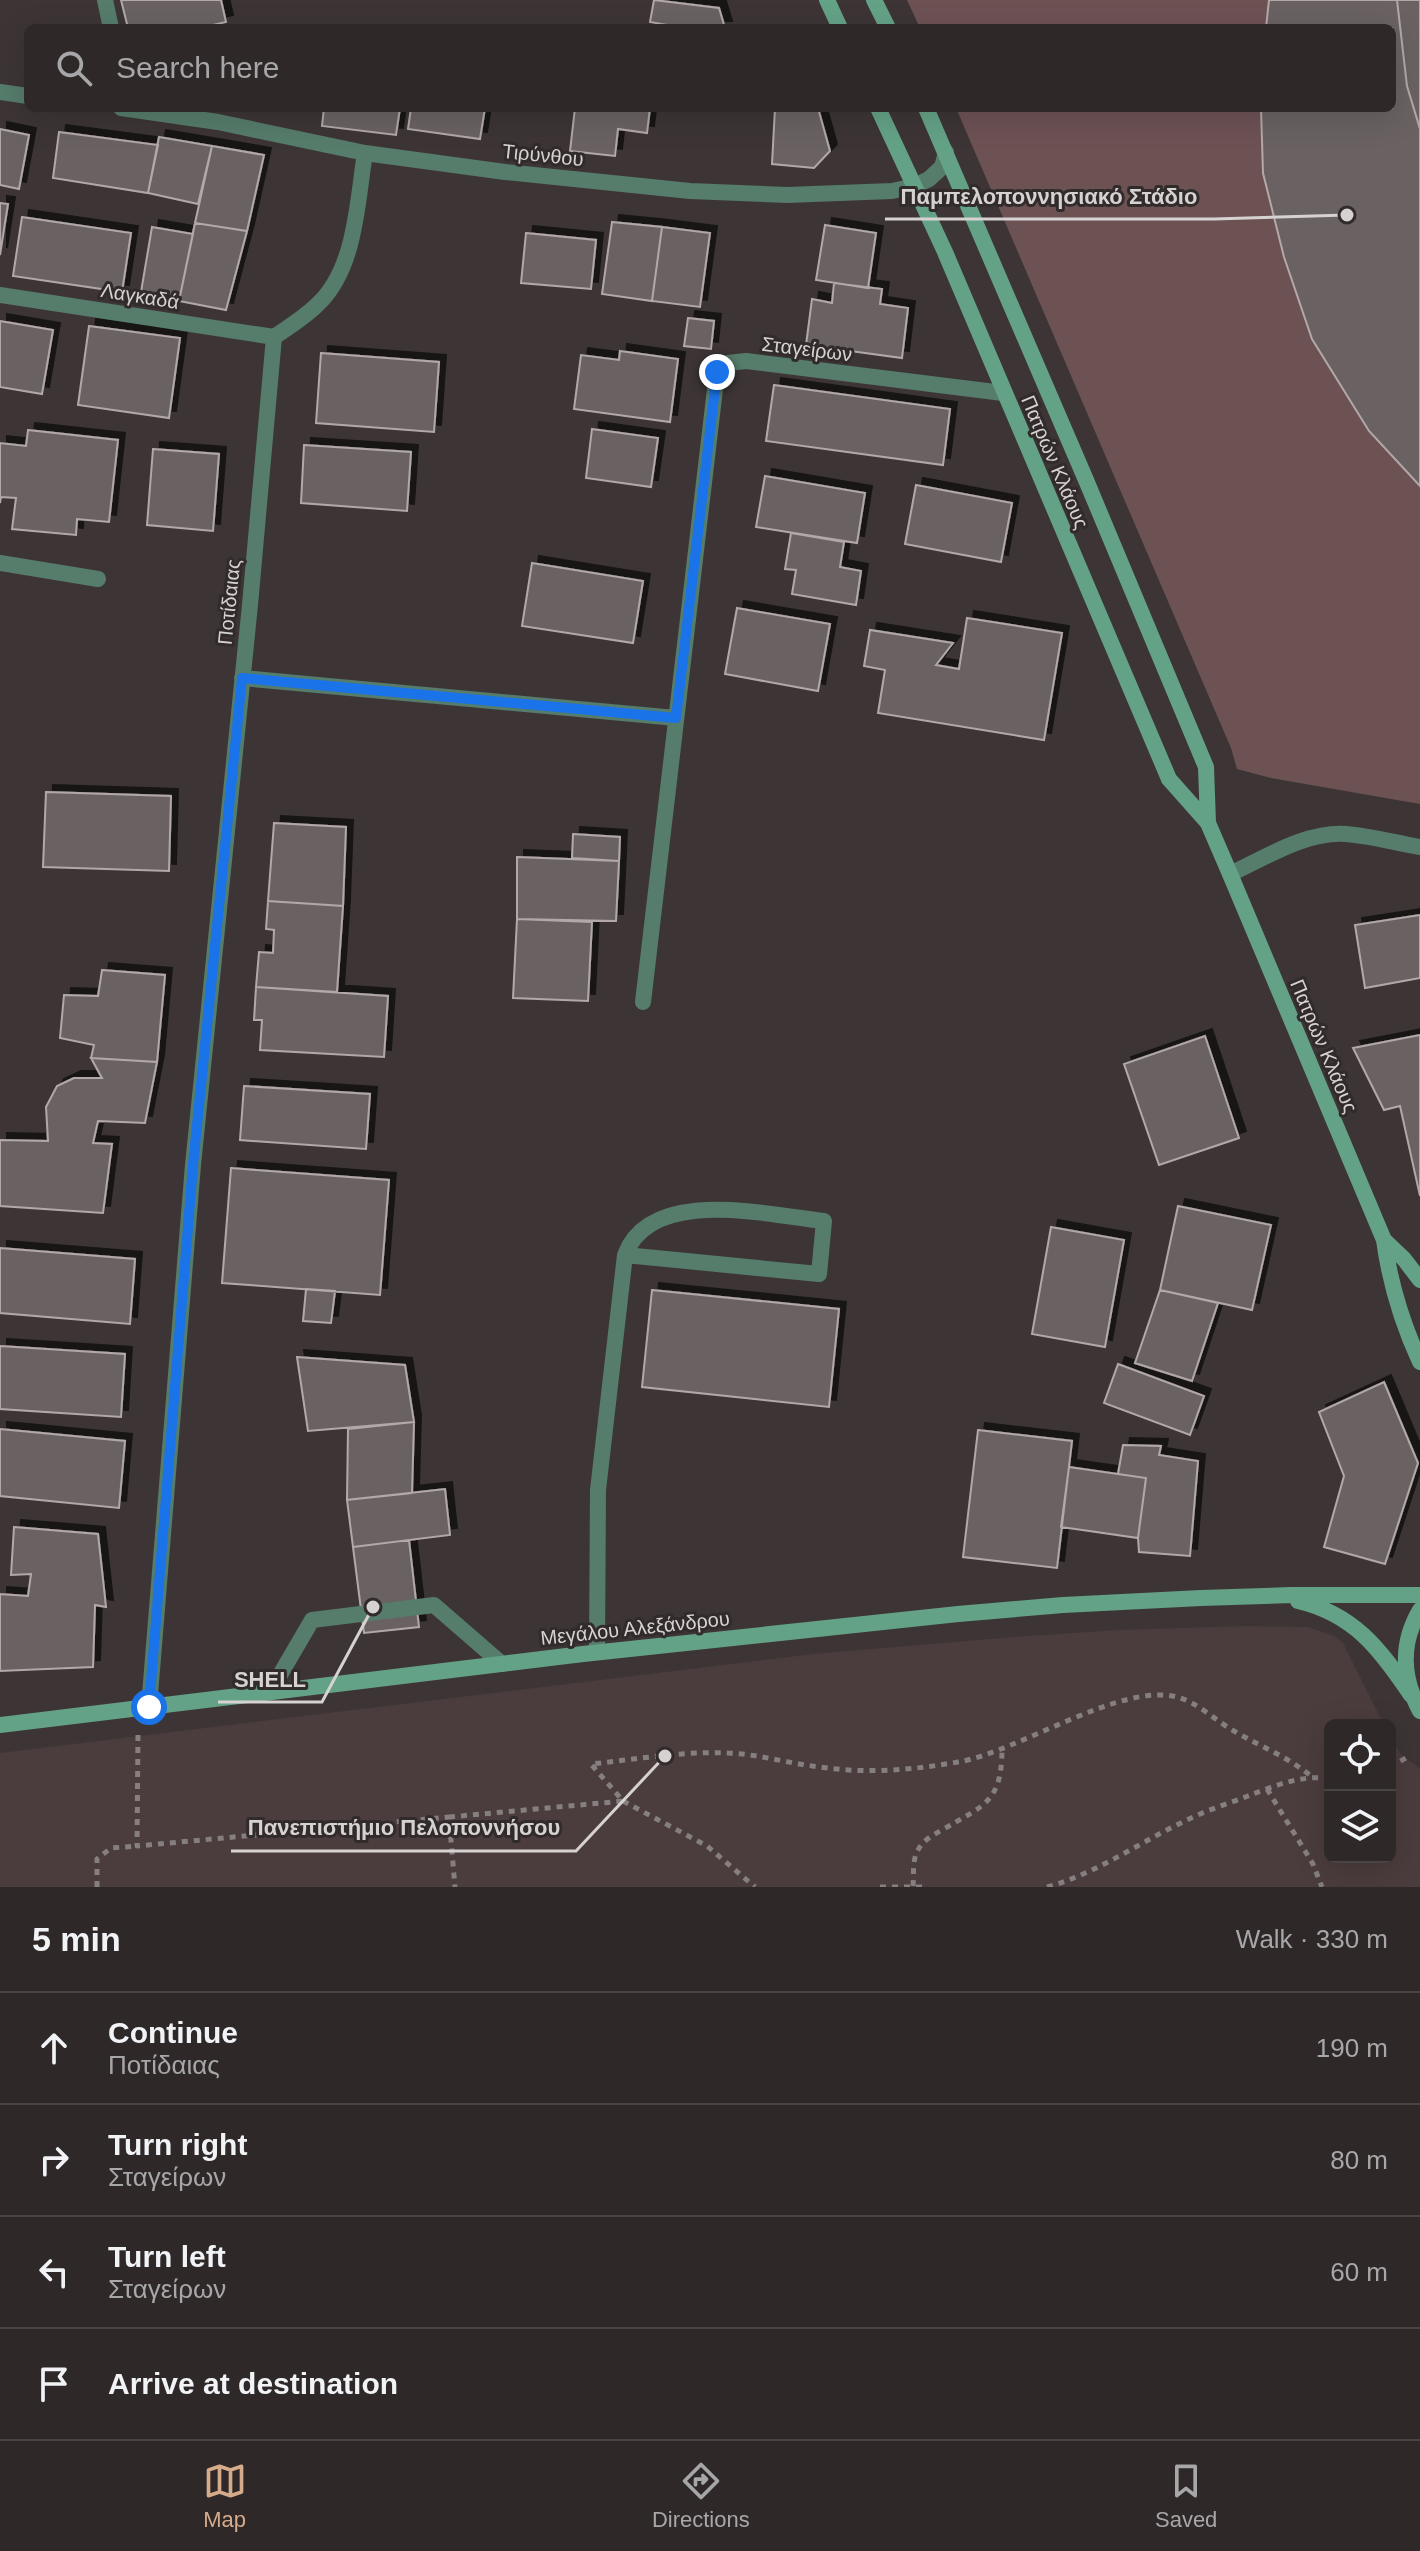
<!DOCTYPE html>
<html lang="en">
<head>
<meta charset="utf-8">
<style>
  body { margin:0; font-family:Helvetica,sans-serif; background:#3a3434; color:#f1f3f6 }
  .controls { position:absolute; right:24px; bottom:24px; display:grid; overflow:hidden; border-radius:12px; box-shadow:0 8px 32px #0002 }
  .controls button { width:72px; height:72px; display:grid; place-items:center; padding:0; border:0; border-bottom:2px solid #494445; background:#2e2828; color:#f1f3f6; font:40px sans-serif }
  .stop { position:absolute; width:24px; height:24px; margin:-18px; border:6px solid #1a73e8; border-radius:50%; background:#fff }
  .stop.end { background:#1a73e8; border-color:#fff; box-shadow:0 2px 8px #0008 }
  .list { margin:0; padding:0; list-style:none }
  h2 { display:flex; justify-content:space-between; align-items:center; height:104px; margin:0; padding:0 32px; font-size:34px }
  h2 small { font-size:26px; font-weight:400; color:#a7a6a8 }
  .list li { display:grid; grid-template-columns:52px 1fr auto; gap:24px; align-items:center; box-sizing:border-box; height:112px; padding:0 32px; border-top:2px solid #494445 }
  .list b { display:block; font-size:30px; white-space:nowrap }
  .list p { margin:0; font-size:26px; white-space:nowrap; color:#a7a6a8 }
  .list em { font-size:26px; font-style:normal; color:#a7a6a8 }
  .icon { flex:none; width:44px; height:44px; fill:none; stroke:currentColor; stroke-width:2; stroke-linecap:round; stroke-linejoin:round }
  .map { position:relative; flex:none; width:1420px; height:1887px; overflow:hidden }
  .search { position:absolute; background:#2e2828; box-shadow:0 8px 32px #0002; left:24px; right:24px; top:24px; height:88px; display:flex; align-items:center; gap:20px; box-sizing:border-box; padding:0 28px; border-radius:12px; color:#a7a6a8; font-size:30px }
  .sheet { height:552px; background:#2e2828 }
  nav { display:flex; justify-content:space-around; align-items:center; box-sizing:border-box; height:112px; border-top:2px solid #494445; background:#2e2828; font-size:22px; color:#a7a6a8 }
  nav a { display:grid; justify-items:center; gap:4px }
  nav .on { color:#d6ab8b }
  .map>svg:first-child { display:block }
  .built { fill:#4b3c3d }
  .green { fill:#6d5254 }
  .building { fill:#6a6262; stroke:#b2a8a9; stroke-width:2; filter:url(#shadow) }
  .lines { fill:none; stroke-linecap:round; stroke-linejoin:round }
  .path { stroke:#857f7f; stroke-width:5; stroke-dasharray:6 6; stroke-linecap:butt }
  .service { stroke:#567c6b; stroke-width:16 }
  .minor { stroke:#567c6b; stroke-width:16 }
  .secondary { stroke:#64a287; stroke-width:16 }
  .route { stroke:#1a73e8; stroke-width:10 }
  .labels { text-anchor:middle; stroke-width:6; stroke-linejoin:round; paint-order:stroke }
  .street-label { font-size:20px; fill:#d7d2d2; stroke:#322b2b }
  .leader { fill:none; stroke:#d7d2d2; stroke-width:3 }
  .callout-dot { fill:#d7d2d2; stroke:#322b2b; stroke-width:3 }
  .callout-label { font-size:22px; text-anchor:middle; font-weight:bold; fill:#d7d2d2; stroke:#322b2b; stroke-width:6; stroke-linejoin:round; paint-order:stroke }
</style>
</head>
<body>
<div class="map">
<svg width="1420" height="1887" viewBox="0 0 1420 1887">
  <defs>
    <filter id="shadow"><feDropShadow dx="7" dy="-7" stdDeviation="0" flood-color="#0009"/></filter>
  </defs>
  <rect width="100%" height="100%" fill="#3d3535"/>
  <path class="built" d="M1247,1626L1308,1627L1334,1636L1343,1643L1384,1725H1330V1857H1390V1738L1401,1754L1420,1769V1887H0V1753L814,1654L1013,1637L1119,1630Z"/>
  <path class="green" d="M907,0H1420V804L1271,778L1237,769L1231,748L956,108H1392V28H920Z"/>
  <path class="building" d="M121,0H221L226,22L200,28H128Z
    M654,0L719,8L725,28H684L650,22Z
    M1269,0H1420V486L1369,431L1312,339L1284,257L1263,173L1261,108H1392V28H1266Z
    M1269,0H1397L1407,86L1420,129V486L1369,431L1312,339L1284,257L1263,173L1261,108H1392V28H1266Z
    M324,108H400L396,135L322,126Z
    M411,108H485L480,139L408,129Z
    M575,108H650L647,133L618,129L615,156L570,151Z
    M775,108H818L830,151L814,168L772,164Z
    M0,129L29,135L19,189L0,185Z
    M59,132L158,145L148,193L53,178Z
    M159,137L212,146L198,204L148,193Z
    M212,146L264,155L247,231L195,223Z
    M0,203L8,204L0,255Z
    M22,217L131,233L122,292L13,276Z
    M612,222L662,227L652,301L602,294Z
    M195,223L247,231L226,310L179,301Z
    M825,225L876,233L868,288L816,280Z
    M152,227L193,234L179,301L141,292Z
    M662,227L710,233L700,307L652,301Z
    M526,233L596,240L591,289L521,283Z
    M834,283L882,289L880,304L908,308L902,358L806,345L812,299L832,303Z
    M688,318L714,321L711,349L684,346Z
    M0,321L53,330L42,394L0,387Z
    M89,326L180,338L169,418L78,405Z
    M620,351L678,359L670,422L574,409L581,355L619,360Z
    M321,353L439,362L434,432L316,423Z
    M774,385L950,409L943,465L766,441Z
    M592,429L658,438L651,487L586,478Z
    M28,430L118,440L109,522L77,519L76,535L12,529L16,498L1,497L0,503V443L26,446Z
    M304,445L411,452L407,511L301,503Z
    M153,449L219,454L213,531L147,525Z
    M765,476L865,493L857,543L756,527Z
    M916,485L1012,503L1001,562L905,544Z
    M791,533L844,542L840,567L861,571L856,605L792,594L796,570L785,569Z
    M532,563L643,581L633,643L522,626Z
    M737,608L830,624L818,691L725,674Z
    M967,618L1062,633L1044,740L878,713L885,670L864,666L870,630L953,643L936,665L959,669Z
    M46,792L171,796L169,871L43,867Z
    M274,823L346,827L343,906L268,901Z
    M573,834L620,837L619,861L572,858Z
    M517,857L619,861L616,921L517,919Z
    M268,901L343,906L337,992L256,987L259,952L273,953L274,930L266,929Z
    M1420,915V978L1365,988L1355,925Z
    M517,919L592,922L588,1001L513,998Z
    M102,970L165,975L157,1062L91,1058L94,1045L60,1038L64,995L98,996Z
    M256,987L388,996L384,1057L260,1050L262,1020H254Z
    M1420,1035V1196L1400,1106L1384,1110L1353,1048Z
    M1205,1036L1239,1138L1159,1165L1124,1064Z
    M91,1058L157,1062L145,1123L98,1121L93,1143L112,1144L103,1213L0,1206V1140L48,1141L46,1107L57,1086L74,1078H102Z
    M244,1086L370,1094L366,1149L240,1140Z
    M231,1168L389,1180L380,1295L222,1283Z
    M1178,1206L1271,1225L1252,1310L1160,1290Z
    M1051,1227L1124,1240L1105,1347L1032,1334Z
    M0,1248L135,1259L130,1324L0,1313Z
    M306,1289L335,1291L331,1323L303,1321Z
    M652,1290L839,1309L829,1407L642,1387Z
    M1160,1290L1218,1303L1192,1381L1135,1363Z
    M0,1346L125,1354L121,1417L0,1409Z
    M297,1357L405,1365L414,1422L308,1431Z
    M1118,1364L1204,1396L1190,1435L1104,1403Z
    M1384,1382L1418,1463L1385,1564L1324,1547L1344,1476L1319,1412Z
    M414,1422L412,1493L347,1500L348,1429Z
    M0,1429L125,1441L119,1508L0,1496Z
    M978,1430L1072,1441L1057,1568L963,1557Z
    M1123,1445L1161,1446L1159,1455L1198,1461L1190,1556L1139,1552L1138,1538L1146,1478L1118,1474Z
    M1069,1467L1146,1478L1138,1538L1061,1527Z
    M445,1489L450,1535L353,1547L347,1500Z
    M14,1527L98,1534L106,1607L95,1605L93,1667L0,1671V1594L28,1596L31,1574L11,1575Z
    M409,1540L419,1627L364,1633L353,1547Z"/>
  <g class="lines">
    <path class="path" d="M138,1735L137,1846L449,1817L455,1887
      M1390,1767L1406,1758
      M1267,1789L1313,1864L1322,1887
      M623,1801L707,1846L755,1887
      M449,1817L623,1801L591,1764C640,1759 693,1749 742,1754C768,1757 794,1764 820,1767C867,1774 912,1770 958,1762C1018,1752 1121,1682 1177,1697C1197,1702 1216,1721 1234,1731C1261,1747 1287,1756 1312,1777
      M913,1886C914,1874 912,1860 918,1850C923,1840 933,1835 942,1830C984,1805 1002,1803 1002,1748
      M97,1887V1859L111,1848L137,1846
      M880,1887H926
      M1047,1887C1098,1873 1138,1843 1185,1821C1206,1810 1231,1803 1253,1794C1277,1785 1304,1774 1330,1779"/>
    <path class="service" d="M597,1652L598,1490L625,1255C651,1186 767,1215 824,1221L819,1274L625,1255
      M270,1692L312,1620L434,1605L502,1664"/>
    <path class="minor" d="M105,0L111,28
      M0,92L28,96
      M121,108L218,122L365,153L505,172L690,191L787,195L892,191L915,186L929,179L942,167L946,152
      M0,295L274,337
      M0,563L98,579
      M242,678L676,718
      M1230,874C1265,858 1306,831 1346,834C1371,836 1396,843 1420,847
      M643,1002L717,372L728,363L746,361L1003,393
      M149,1707L193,1165L250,605L274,337C289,327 305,317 318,304C356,268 357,202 365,153"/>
    <path class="secondary" d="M827,0L840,28
      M874,0L888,28
      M878,108L945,252L1169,779L1208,823L1230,874L1384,1240C1390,1284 1402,1323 1420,1362
      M926,108L1086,480L1206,767L1208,823
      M1384,1240L1404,1259L1420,1280
      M1298,1601C1354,1614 1380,1649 1411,1695
      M1420,1610C1400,1644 1402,1677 1420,1711
      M0,1725L583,1654L958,1614L1063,1605L1201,1598L1291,1595H1420"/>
  </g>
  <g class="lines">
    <path class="route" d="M149,1707L193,1165L242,678L676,718L717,372"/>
  </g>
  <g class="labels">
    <g class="street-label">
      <text transform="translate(543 155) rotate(6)" y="7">Τιρύνθου</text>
      <text transform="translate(140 296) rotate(9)" y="7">Λαγκαδά</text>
      <text transform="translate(807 349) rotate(7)" y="7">Σταγείρων</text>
      <text transform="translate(1055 462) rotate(67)" y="7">Πατρών Κλάους</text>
      <text transform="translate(229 602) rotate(-84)" y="7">Ποτίδαιας</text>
      <text transform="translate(1324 1046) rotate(67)" y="7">Πατρών Κλάους</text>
      <text transform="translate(635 1628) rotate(-6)" y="7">Μεγάλου Αλεξάνδρου</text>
    </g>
  </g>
  <path class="leader" d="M1347 215L1214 219H885M373 1607L322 1702H218M665 1756L576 1851H231"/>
  <g class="callout-dot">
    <circle cx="1347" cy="215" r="8"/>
    <circle cx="373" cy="1607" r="8"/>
    <circle cx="665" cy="1756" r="8"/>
  </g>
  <g class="callout-label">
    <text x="1049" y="204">Παμπελοποννησιακό Στάδιο</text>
    <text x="270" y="1687">SHELL</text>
    <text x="404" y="1835">Πανεπιστήμιο Πελοποννήσου</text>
  </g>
</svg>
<div class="controls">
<button><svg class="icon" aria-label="locate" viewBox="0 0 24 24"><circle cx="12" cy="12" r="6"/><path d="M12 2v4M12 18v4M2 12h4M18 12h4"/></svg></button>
<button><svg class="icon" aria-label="layers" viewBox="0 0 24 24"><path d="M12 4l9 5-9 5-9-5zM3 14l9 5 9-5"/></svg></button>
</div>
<div class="stop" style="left:149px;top:1707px"></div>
<div class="stop end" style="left:717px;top:372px"></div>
<div class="search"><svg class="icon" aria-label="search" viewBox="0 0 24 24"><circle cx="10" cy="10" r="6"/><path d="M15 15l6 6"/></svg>Search here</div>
</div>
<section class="sheet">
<h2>5 min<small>Walk · 330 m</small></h2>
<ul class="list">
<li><svg class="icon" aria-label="ahead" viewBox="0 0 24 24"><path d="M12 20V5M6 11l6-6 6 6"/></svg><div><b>Continue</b><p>Ποτίδαιας</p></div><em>190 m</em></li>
<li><svg class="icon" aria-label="right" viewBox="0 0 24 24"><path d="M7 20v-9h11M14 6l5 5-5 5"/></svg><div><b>Turn right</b><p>Σταγείρων</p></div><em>80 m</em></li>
<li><svg class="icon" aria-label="left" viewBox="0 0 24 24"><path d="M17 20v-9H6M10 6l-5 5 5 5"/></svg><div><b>Turn left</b><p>Σταγείρων</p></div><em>60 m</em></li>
<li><svg class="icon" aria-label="arrive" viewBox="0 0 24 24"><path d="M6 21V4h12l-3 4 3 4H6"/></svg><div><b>Arrive at destination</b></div></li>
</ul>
</section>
<nav>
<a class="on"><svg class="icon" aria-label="map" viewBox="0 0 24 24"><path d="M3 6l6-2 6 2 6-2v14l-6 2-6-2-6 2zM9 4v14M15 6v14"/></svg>Map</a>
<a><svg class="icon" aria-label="directions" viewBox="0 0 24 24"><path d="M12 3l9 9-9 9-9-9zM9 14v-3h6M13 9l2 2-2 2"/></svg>Directions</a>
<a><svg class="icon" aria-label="saved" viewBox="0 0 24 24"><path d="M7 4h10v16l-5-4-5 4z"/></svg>Saved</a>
</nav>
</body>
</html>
